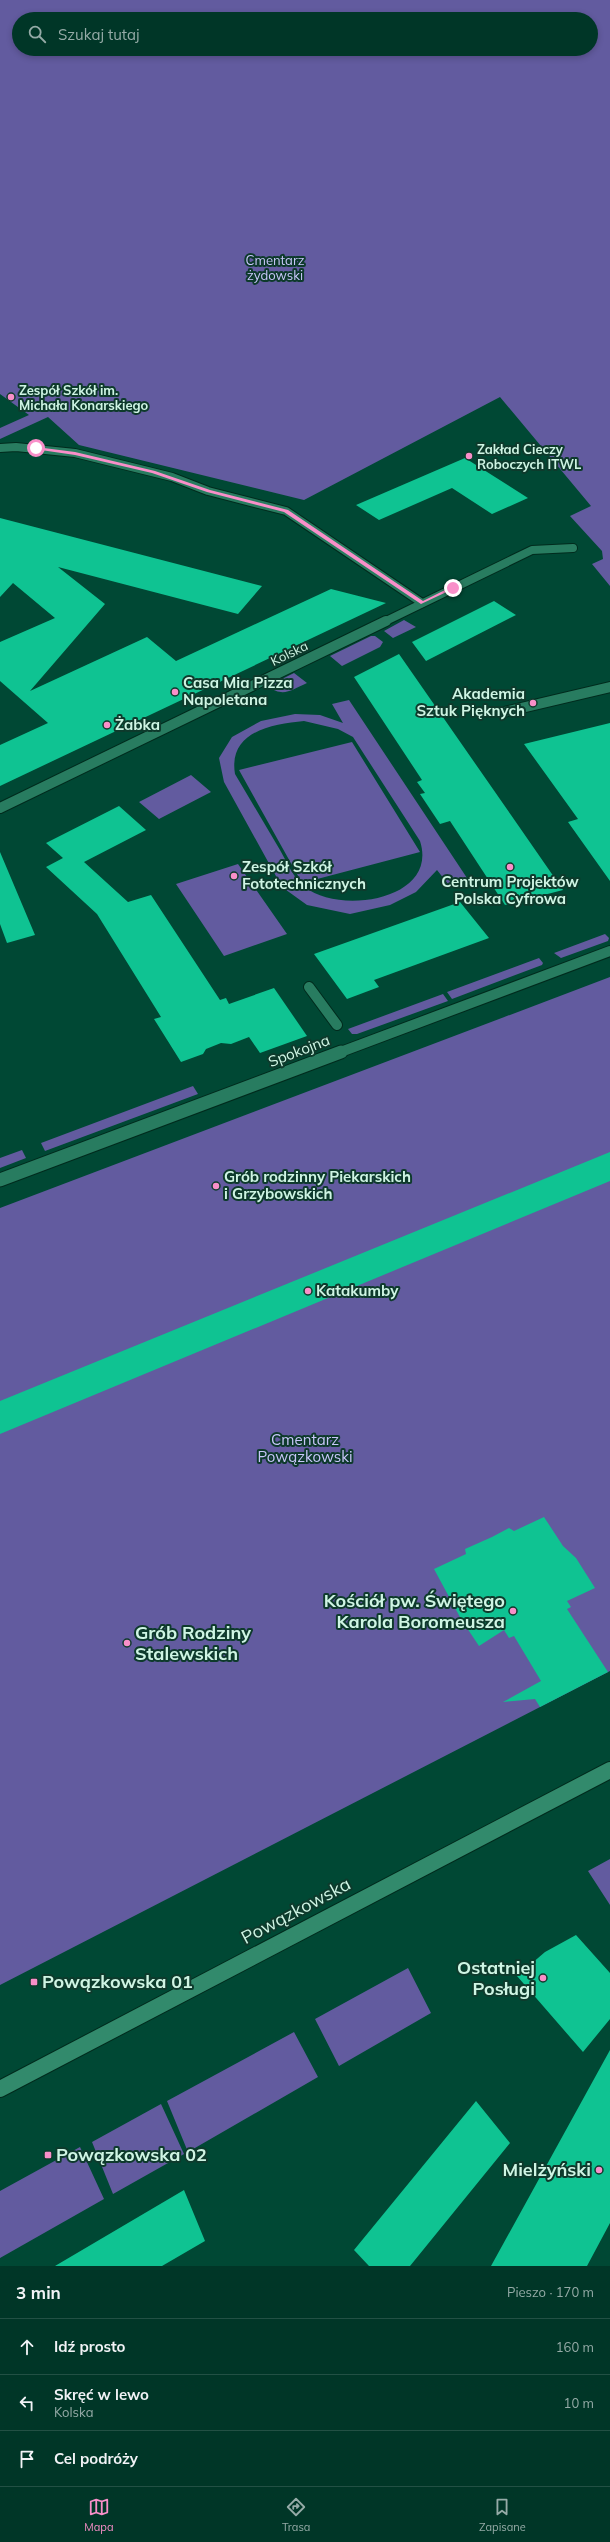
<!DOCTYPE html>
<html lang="pl">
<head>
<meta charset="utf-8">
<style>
  body { margin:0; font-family:Mulish,sans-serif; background:#0e4133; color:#f1f3f6 }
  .stop { position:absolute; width:12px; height:12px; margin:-9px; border:3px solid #f98fc9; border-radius:50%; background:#fff }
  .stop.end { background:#f98fc9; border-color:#fff; box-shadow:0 1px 4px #0008 }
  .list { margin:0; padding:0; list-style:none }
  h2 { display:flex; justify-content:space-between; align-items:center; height:52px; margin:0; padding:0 16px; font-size:17px }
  h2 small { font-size:13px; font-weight:400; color:#95aba7 }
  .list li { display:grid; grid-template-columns:26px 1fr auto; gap:12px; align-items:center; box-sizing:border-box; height:56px; padding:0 16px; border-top:1px solid #225044 }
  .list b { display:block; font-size:15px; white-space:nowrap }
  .list p { margin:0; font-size:13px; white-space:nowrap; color:#95aba7 }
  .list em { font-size:13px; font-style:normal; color:#95aba7 }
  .icon { flex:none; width:22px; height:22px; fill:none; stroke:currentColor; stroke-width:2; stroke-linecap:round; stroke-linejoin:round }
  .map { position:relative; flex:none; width:610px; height:2266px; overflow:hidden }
  .search { position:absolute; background:#003627; box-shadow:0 2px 6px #0003; left:12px; right:12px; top:12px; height:44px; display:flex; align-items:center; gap:10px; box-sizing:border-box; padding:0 14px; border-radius:22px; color:#95aba7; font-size:15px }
  .sheet { height:220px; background:#003627 }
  nav { display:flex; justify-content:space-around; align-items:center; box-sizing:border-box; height:56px; border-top:1px solid #225044; background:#003627; font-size:11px; color:#95aba7 }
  nav a { display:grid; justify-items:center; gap:2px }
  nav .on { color:#f98fc9 }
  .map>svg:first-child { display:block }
  .green { fill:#625b9f; fill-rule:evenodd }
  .building { fill:#0fc392 }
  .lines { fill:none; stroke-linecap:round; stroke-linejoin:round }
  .service-far1-casing { stroke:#002b1d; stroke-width:10 }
  .service-casing { stroke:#002b1d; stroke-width:12 }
  .minor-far2-casing { stroke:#002b1d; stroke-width:10 }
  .minor-far1-casing { stroke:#002b1d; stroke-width:12 }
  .minor-casing { stroke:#002b1d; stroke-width:15 }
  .secondary-casing { stroke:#002b1d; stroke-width:18 }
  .service-far1 { stroke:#287c60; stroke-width:8 }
  .service { stroke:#287c60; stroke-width:10 }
  .minor-far2 { stroke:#287c60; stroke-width:8 }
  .minor-far1 { stroke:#287c60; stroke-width:10 }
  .minor { stroke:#287c60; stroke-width:13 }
  .secondary { stroke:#328a6c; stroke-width:16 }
  .route { fill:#f98fc9 }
  .poi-dot { fill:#f98fc9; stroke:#0e3a2c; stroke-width:1.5 }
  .labels { text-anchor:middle; stroke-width:4; stroke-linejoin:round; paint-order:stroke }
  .far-park-label { font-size:13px; fill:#c9c7fa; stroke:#0e3a2c }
  .far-poi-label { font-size:13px; font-weight:bold; fill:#cff5e4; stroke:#0e3a2c; text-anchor:start }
  .far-street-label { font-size:13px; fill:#cff5e4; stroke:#0e3a2c }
  .poi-label { font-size:15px; font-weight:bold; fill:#cff5e4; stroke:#0e3a2c; text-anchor:start }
  .street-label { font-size:15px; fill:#cff5e4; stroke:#0e3a2c }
  .park-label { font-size:15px; fill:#c9c7fa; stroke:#0e3a2c }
  .near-poi-label { font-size:18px; font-weight:bold; fill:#cff5e4; stroke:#0e3a2c; text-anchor:end }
  .near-street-label { font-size:18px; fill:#cff5e4; stroke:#0e3a2c }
</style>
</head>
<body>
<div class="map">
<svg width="610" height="2266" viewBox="0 0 610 2266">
  <rect width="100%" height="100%" fill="#004834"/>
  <path class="green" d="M0,0H610V586L592,564L603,559L602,551L570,516L591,506L500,397L304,500L79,445L48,417L0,439V428L29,415L0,394ZM19,19H591V49H19Z
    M404,620L416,627L393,638L384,631Z
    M371,636H375L383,642L380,647L342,666L330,656Z
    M294,673L307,683C291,690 283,698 268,686Z
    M349,700L467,878L448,884L437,870L416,892L390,905L350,914L307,905L282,887L224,782L219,758L232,737L261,721L295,714L320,715L343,723L332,704ZM304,721L338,729L353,737L420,841C439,900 339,915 305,887C293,878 287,862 280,850C265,825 250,799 235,774C228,732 271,724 304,721Z
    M352,742L420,852L302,883L239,770Z
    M191,775L211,792L159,819L139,802Z
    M238,864L287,934L224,956L176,884Z
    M605,934L609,938L608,941L561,958L554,953Z
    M539,958L543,963L542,965L452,999L447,992Z
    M610,977V1671L0,1985V1208Z
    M443,994L448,1001L357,1034H352L348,1029Z
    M193,1086L198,1094L45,1151L41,1143Z
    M22,1150L26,1158L0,1168V1158Z
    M610,1859V1905L588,1871Z
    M408,1968L431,2013L339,2066L315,2019Z
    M294,2032L318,2077L188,2152L167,2101Z
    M161,2104L184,2154L113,2194L92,2142Z
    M80,2147L104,2199L0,2258V2191Z"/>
  <path class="building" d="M465,458L528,498L492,514L452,488L379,520L356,505Z
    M0,518L262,586L238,614L58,567L105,604L30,691L147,637L176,661L331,589L386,603L0,786V745L48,723L0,681V642L55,618L13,583L0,597Z
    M494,601L516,615L426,661L412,642Z
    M399,654L511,815L563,890L505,905L450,821L440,824L420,794L425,793L417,782L422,780L354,677Z
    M610,723V881L568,822L578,819L524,744Z
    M119,806L146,830L84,862L128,902L151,895L220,1000L226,998L229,1004L274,988L307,1036L260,1053L249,1037L231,1044L221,1043L206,1049L203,1054L181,1062L154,1019L161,1017L97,914L46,867L63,858L46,843Z
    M0,852L35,935L7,943L0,924Z
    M460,902L489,938L374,980L379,987L347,999L314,954Z
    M610,1152V1181L0,1434V1401Z
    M544,1517L563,1546L576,1558L595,1588L567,1601L571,1607L567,1609L608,1672L540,1707L535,1699L503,1702L541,1681L514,1636L509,1638L504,1630L479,1646L461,1619L434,1569L466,1554L465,1549L492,1537L509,1528L514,1531Z
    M576,1935L610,1973V2019L583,2052L517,1976L545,1952Z
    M610,2050V2223L587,2266H491Z
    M476,2101L510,2143L410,2266H369L354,2250Z
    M184,2190L205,2241L162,2266H55Z"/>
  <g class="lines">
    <defs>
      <path id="service-far1" d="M0,448L16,447L75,453L172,477L208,491L286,511L422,603"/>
      <path id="service" d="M504,712L610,687
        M309,987L337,1025"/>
      <path id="minor-far2" d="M384,622L532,550L573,548"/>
      <path id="minor-far1" d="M0,808L386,621
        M338,1053L610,951"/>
      <path id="minor" d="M0,1180L341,1052"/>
      <path id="secondary" d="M0,2089L610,1770"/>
    </defs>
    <use href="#service-far1" class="service-far1-casing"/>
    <use href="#service" class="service-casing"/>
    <use href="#minor-far2" class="minor-far2-casing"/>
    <use href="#minor-far1" class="minor-far1-casing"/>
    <use href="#minor" class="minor-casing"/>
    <use href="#secondary" class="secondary-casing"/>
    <use href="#service-far1" class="service-far1"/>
    <use href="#service" class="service"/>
    <use href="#minor-far2" class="minor-far2"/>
    <use href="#minor-far1" class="minor-far1"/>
    <use href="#minor" class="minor"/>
    <use href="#secondary" class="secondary"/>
  </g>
  <path class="route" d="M36,447L75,452L155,471L210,490L288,510L423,601L451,587L455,588L421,604L284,512L207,492L152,473L75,455L34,449Z"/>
  <g class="poi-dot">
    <circle cx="11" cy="397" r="4"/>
    <circle cx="469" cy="456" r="4"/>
    <circle cx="175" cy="692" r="4"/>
    <circle cx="533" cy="703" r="4"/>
    <circle cx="107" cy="725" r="4"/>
    <circle cx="510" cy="867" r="4"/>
    <circle cx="234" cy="876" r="4"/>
    <circle cx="216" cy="1186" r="4"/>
    <circle cx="308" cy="1291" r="4"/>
    <circle cx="513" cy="1611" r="4"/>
    <circle cx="127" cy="1643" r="4"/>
    <circle cx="543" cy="1978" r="4"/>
    <rect x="30" y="1978" width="8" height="8" rx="2"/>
    <rect x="44" y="2151" width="8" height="8" rx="2"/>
    <circle cx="599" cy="2170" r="4"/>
  </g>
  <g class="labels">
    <g class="far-park-label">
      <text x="275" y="265">Cmentarz<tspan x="275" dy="15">żydowski</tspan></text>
    </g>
    <g class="far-poi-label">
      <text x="19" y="395">Zespół Szkół im.<tspan x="19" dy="15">Michała Konarskiego</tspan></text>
      <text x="477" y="454">Zakład Cieczy<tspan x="477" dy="15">Roboczych ITWL</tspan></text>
    </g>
    <g class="far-street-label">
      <text transform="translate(289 653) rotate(-26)" y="5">Kolska</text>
    </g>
    <g class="poi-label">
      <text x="183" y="688">Casa Mia Pizza<tspan x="183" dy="17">Napoletana</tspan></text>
      <text x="525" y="699" text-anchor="end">Akademia<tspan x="525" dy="17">Sztuk Pięknych</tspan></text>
      <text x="115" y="730">Żabka</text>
      <text x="242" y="872">Zespół Szkół<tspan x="242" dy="17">Fototechnicznych</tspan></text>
      <text x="510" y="887" text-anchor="middle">Centrum Projektów<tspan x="510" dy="17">Polska Cyfrowa</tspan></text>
      <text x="224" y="1182">Grób rodzinny Piekarskich<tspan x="224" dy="17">i Grzybowskich</tspan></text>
      <text x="316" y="1296">Katakumby</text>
    </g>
    <g class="street-label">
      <text transform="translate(299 1051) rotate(-21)" y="5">Spokojna</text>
    </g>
    <g class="park-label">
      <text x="305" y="1445">Cmentarz<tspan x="305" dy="17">Powązkowski</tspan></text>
    </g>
    <g class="near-poi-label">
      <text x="505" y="1607">Kościół pw. Świętego<tspan x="505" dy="21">Karola Boromeusza</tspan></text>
      <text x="135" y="1639" text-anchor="start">Grób Rodziny<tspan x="135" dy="21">Stalewskich</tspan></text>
      <text x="535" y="1974">Ostatniej<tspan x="535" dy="21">Posługi</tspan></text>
      <text x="42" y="1988" text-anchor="start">Powązkowska 01</text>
      <text x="56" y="2161" text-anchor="start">Powązkowska 02</text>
      <text x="591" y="2176">Mielżyński</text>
    </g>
    <g class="near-street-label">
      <text transform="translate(296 1911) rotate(-28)" y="6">Powązkowska</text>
    </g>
  </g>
</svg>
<div class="stop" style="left:36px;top:448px"></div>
<div class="stop end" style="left:453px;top:588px"></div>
<div class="search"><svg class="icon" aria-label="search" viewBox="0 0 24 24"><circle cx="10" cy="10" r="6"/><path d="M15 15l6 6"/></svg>Szukaj tutaj</div>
</div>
<section class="sheet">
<h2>3 min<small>Pieszo · 170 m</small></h2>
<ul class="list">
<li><svg class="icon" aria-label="ahead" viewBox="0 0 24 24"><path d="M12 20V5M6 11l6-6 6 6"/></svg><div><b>Idź prosto</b></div><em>160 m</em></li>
<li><svg class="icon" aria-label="left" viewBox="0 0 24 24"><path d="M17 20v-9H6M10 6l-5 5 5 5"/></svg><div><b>Skręć w lewo</b><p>Kolska</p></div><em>10 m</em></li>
<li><svg class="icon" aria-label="arrive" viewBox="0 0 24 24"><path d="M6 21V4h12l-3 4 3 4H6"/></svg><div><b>Cel podróży</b></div></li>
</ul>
</section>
<nav>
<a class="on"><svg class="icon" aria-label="map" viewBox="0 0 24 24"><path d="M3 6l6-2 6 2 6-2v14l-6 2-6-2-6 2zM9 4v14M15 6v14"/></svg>Mapa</a>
<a><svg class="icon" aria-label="directions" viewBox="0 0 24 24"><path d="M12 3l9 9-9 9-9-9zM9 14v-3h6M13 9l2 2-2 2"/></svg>Trasa</a>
<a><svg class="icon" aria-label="saved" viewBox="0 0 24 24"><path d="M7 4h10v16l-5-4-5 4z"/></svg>Zapisane</a>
</nav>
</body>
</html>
